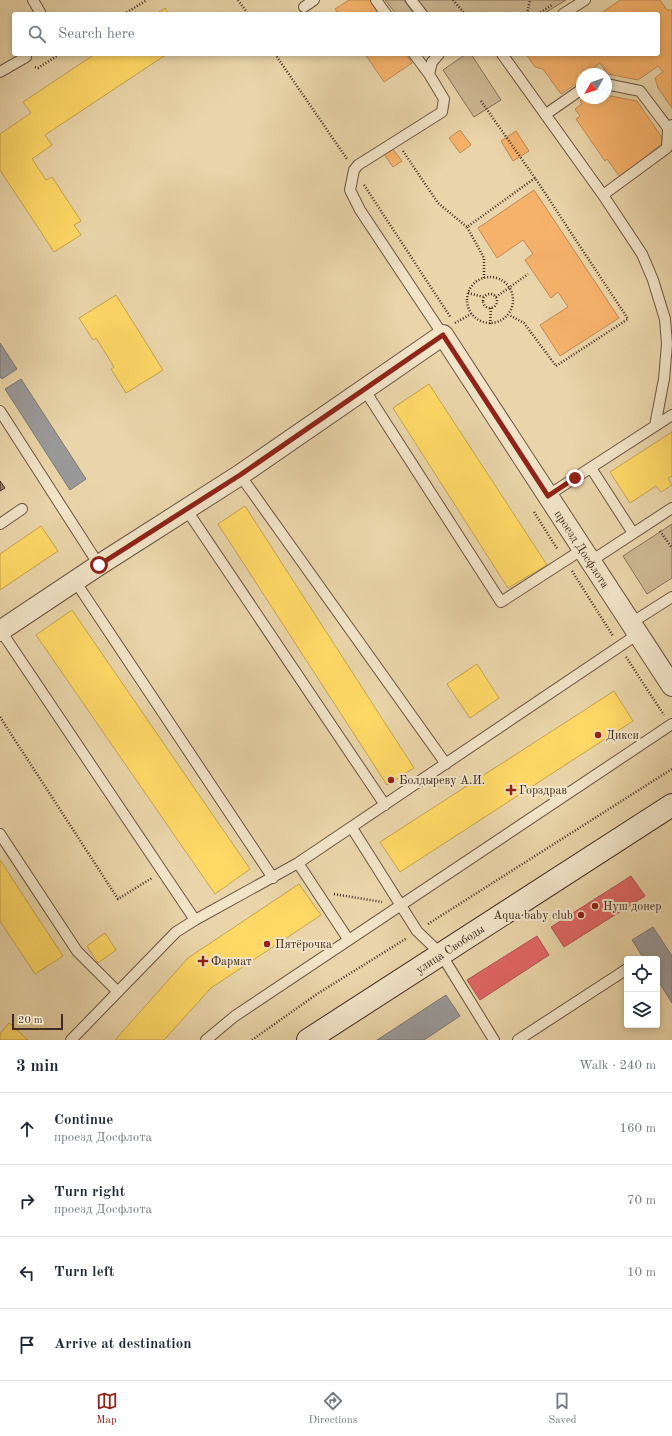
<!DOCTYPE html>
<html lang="en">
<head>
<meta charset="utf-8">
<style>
  body { margin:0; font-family:"Old Standard TT",serif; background:#f2f2f3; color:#1f2937 }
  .controls { position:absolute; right:12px; bottom:12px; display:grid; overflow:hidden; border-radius:4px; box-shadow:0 2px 6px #0003 }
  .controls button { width:36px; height:36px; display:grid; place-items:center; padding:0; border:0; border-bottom:1px solid #e0e1e3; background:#fff; color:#1f2937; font:20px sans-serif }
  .compass { position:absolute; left:576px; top:68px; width:36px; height:36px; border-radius:50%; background:#fff; box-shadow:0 2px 6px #0003; rotate:230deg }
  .scale { position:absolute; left:12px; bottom:10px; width:51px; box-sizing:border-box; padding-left:4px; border:2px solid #412a21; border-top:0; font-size:11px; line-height:14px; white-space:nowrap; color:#412a21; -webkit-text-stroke:3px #f1e4c7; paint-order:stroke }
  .stop { position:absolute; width:12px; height:12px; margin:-9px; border:3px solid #8f2418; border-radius:50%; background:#fff }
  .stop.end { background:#8f2418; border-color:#fff; box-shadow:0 1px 4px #0008 }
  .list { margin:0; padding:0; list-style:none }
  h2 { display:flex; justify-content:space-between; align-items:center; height:52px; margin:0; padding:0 16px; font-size:17px }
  h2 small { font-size:13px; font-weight:400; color:#747a83 }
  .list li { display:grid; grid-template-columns:26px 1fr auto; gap:12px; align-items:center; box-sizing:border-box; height:72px; padding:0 16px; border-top:1px solid #e0e1e3 }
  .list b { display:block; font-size:15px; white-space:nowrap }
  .list p { margin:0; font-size:13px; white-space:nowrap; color:#747a83 }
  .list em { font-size:13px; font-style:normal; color:#747a83 }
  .icon { flex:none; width:22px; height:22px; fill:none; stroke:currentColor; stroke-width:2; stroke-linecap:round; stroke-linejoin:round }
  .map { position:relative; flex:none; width:672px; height:1040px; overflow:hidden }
  .search { position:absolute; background:#fff; box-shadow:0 2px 6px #0003; left:12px; right:12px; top:12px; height:44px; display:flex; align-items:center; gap:10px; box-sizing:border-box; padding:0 14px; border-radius:4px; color:#747a83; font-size:15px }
  .sheet { height:340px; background:#fff }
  nav { display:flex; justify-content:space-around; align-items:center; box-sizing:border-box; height:56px; border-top:1px solid #e0e1e3; background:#fff; font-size:11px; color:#747a83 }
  nav a { display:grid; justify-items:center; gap:2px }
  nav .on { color:#8f2418 }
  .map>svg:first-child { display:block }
  .green { fill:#ccb892; stroke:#86715a }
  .homes { fill:#ffd966; stroke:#c6a451 }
  .shops { fill:#e06666; stroke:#b05451 }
  .health { fill:#f6b26b; stroke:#c08955 }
  .industry { fill:#999; stroke:#7f7875 }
  .building { fill:#988368; stroke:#412a21 }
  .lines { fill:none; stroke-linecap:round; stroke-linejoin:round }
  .service-casing { stroke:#6b5543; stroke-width:12 }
  .minor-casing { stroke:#6b5543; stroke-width:22 }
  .secondary-casing { stroke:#412a21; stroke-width:24 }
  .path { stroke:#412a21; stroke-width:2.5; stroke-dasharray:1 2; stroke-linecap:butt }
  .service { stroke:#f1e4c7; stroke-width:10 }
  .minor { stroke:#f1e4c7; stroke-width:20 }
  .secondary { stroke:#f1e4c7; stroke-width:22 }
  .route { stroke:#8f2418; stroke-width:5 }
  .poi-dot { fill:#8f2418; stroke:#f1e4c7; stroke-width:1.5 }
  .labels { text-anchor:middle; stroke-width:4; stroke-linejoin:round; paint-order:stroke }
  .street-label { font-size:12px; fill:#412a21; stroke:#f1e4c7 }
  .poi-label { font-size:12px; fill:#412a21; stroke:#f1e4c7; text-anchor:start }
</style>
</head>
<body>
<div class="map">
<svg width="672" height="1040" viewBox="0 0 672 1040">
  <rect width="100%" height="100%" fill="#e9d5a9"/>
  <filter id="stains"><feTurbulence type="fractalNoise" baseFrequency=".005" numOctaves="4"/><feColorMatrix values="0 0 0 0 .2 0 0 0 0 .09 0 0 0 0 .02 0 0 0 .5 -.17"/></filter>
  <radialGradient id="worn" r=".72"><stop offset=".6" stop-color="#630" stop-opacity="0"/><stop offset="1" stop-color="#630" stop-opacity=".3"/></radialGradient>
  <path class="green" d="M385,0H404L414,14H396Z
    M417,0H566L543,14H428Z
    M466,54H471L501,100L474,117L443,70Z
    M672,524V578L647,594L623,556Z"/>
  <path class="homes" d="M165,8L169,14H156Z
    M95,54H167L45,135L52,145L32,159L46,180L52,177L81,221L74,225L81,235L54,252L0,170V134L31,113L23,102Z
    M116,295L163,370L126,393L111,369L114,367L96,338L93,340L79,318Z
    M429,384L547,565L508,588L393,408Z
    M672,432V476L668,478L672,485L661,492L656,486L630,503L610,472Z
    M245,506L414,768L387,785L218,524Z
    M41,526L58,551L0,590V554Z
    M72,610L250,869L215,894L36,635Z
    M477,664L499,698L470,718L447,684Z
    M614,691L633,721L400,872L380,842Z
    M0,860L63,956L35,974L0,921Z
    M299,884L321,915L211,988L164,1040H115L188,958Z
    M105,933L116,950L98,963L87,946Z
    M9,1023L28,1040H0V1034Z"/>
  <path class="shops" d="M631,876L645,896L564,947L551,927Z
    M537,936L549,955L480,1000L467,980Z"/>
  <path class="health" d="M349,0H371L380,14H339L335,9Z
    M620,0H660L667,10H672V108L658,88L655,78L663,72L658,66L638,80L608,74L600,63L595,67L590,74H582V80L561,94L543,69L535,67L526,54H658V14H600Z
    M365,54H406L412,63L384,82Z
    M582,80V95L575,85Z
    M606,95L637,101L665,142L651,152L653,154L620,177L607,159L605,161L576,119L580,116L575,109L582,104L580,101L584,98H606Z
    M460,130L471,145L460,153L449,138Z
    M516,131L529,151L513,161L501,141Z
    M392,148L402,161L393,167L384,154Z
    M534,190L619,318L560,356L540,325L568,307L558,292L551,298L525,260L533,254L523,240L497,258L478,228Z"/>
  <path class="industry" d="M0,343L17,369L2,379L0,377Z
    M21,379L86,479L70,490L5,389Z
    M653,927L672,956V1003L657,979V959H644L632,940Z
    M446,995L460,1016L424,1040H377Z"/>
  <path class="building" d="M0,481L5,488L0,491Z"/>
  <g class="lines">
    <defs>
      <path id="service" d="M33,0L41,14
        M376,0L386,14
        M411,0L422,14
        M304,7L314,0
        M563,14L585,0
        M414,54L429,74
        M439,54L432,62L429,74L444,99L442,112L358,165L354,170L350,190L360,210L443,335
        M502,54L603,195L667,148L668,128L672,125
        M0,72L26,57L25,54
        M606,84L640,91L668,128
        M546,114L582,89
        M603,195L642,254L653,280L665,319L667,344L664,379L655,426
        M364,389L501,602L583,549
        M0,411L99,565
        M591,468L633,533
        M240,475L446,764
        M547,496L672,415
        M186,509L385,805
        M0,524L22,509
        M591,561L672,508
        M75,581L273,878
        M631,623L672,597
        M1,631L195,920
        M352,828L417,931L441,954L494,1040
        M0,834L77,951L118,992
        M298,863L348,939
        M71,1040L176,932L195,920L298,863L638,634
        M206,1040L235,1016L672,724
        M518,1040L627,969"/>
      <path id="minor" d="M0,631L99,565L240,475L443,335L672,686"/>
      <path id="secondary" d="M308,1040L672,805"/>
    </defs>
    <use href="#service" class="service-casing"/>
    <use href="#minor" class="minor-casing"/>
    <use href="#secondary" class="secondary-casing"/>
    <path class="path" d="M238,0L248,14
      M453,0L465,14
      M124,14L147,0
      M527,14L530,0
      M538,14L552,5
      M275,54L347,159
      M35,67L38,68L60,54
      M481,101L535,178
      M403,151L438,203L467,227
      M364,185L451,318
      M467 300a23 23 0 1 1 46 0a23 23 0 1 1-46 0Z
      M484,278V258L467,227L535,178L628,319L556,366L524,323L509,315
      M468,293L484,297
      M483 301a7 7 0 1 1 14 0a7 7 0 1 1-14 0Z
      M496,297L528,274
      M455,323L471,314
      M490,324L491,308
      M534,512L558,550
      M660,531L672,548
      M572,571L613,636
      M626,657L664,715
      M0,717L118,899L152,878
      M334,894L382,902
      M428,924L672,769
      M252,1040L317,994L407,938"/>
    <use href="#service" class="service"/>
    <use href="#minor" class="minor"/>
    <use href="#secondary" class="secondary"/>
  </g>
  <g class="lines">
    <path class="route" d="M99,565L240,475L443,335L548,496L575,478"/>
  </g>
  <g class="poi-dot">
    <circle cx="598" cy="735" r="4"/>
    <circle cx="391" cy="780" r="4"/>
    <path d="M509 784h4v4h4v4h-4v4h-4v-4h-4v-4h4z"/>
    <circle cx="595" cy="906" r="4"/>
    <circle cx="581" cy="915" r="4"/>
    <circle cx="267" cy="944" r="4"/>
    <path d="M201 955h4v4h4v4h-4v4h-4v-4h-4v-4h4z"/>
  </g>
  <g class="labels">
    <g class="street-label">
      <text transform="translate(582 549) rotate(57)" y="4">проезд Досфлота</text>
      <text transform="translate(450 949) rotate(-33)" y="4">улица Свободы</text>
    </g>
    <g class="poi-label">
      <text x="606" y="739">Дикси</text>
      <text x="399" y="784">Болдыреву А.И.</text>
      <text x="519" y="794">Горздрав</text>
      <text x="603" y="910">Нуш донер</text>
      <text x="573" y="919" text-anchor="end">Aqua baby club</text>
      <text x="275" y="948">Пятёрочка</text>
      <text x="211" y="965">Фармат</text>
    </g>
  </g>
  <rect width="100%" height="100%" filter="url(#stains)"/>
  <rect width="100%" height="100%" fill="url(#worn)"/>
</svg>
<div class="controls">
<button><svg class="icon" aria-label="locate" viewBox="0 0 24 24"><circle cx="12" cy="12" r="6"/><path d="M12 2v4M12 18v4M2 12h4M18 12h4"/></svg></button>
<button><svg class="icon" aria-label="layers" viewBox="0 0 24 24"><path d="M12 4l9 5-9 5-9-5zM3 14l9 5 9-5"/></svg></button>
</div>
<svg class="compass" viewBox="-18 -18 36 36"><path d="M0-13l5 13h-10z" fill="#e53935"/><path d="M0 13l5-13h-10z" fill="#747a83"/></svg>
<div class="scale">20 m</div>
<div class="stop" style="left:99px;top:565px"></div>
<div class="stop end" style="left:575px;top:478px"></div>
<div class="search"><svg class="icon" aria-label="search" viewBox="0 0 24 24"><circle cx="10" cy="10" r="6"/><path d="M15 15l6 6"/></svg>Search here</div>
</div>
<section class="sheet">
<h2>3 min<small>Walk · 240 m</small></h2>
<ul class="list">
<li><svg class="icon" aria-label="ahead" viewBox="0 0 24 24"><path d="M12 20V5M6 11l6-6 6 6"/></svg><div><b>Continue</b><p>проезд Досфлота</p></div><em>160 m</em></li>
<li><svg class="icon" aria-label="right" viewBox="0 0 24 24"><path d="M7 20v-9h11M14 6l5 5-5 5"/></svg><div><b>Turn right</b><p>проезд Досфлота</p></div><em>70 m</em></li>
<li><svg class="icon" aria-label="left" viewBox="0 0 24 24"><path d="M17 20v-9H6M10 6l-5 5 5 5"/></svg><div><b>Turn left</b></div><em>10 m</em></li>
<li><svg class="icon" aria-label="arrive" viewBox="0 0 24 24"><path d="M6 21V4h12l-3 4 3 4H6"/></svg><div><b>Arrive at destination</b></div></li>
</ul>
</section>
<nav>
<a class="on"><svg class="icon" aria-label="map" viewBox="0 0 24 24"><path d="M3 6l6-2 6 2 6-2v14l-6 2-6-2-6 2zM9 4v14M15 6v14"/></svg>Map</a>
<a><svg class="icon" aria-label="directions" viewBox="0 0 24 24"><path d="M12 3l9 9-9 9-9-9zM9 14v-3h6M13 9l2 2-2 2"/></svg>Directions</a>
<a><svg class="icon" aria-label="saved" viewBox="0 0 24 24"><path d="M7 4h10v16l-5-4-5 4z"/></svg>Saved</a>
</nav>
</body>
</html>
